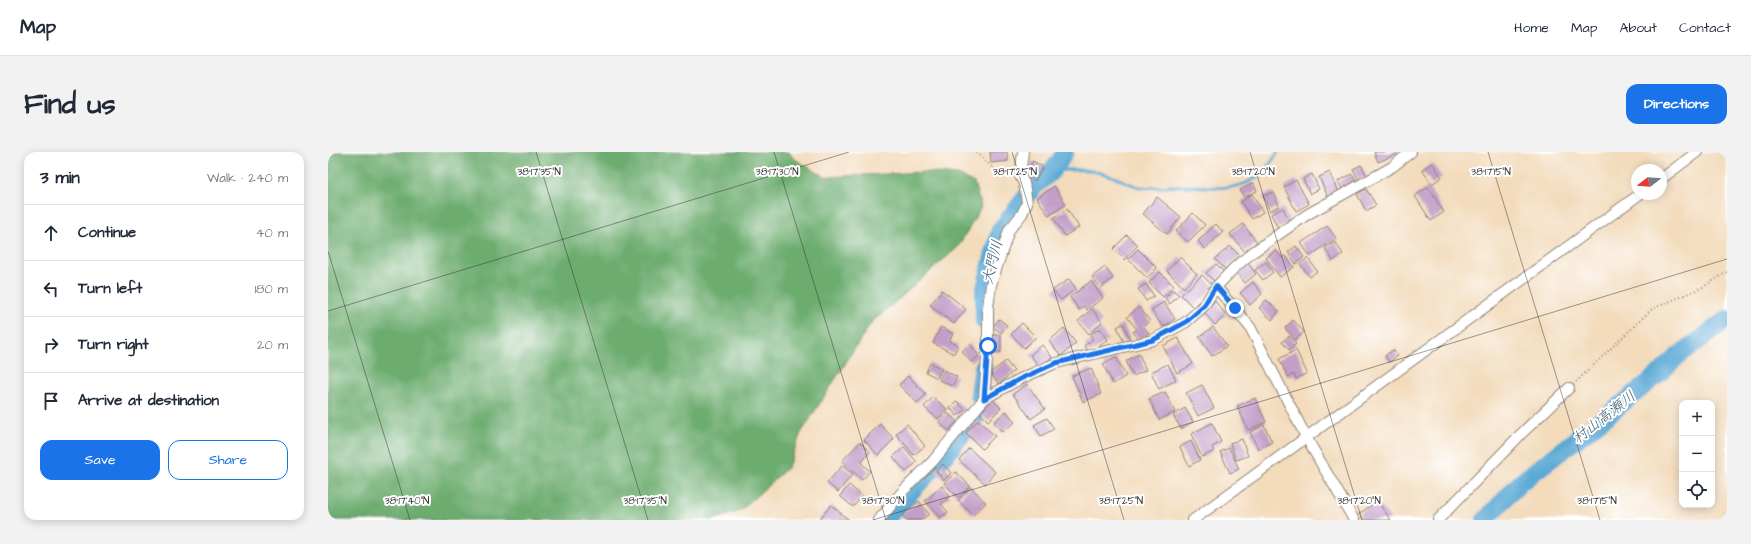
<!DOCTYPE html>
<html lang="en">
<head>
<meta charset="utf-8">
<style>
  body { margin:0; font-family:"Architects Daughter","Klee One",sans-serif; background:#f2f2f3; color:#1f2937 }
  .controls { position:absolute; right:12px; bottom:12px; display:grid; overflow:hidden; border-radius:8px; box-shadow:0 2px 10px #0003 }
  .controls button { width:36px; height:36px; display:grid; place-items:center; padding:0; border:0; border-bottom:1px solid #e0e1e3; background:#fff; color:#1f2937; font:20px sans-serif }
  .compass { position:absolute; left:1303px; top:12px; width:36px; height:36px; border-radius:50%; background:#fff; box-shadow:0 2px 10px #0003; rotate:253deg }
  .stop { position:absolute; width:12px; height:12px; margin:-9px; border:3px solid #1a73e8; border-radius:50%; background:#fff }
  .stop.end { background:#1a73e8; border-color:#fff; box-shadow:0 1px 4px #0008 }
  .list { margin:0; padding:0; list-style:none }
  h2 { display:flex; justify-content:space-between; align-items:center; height:52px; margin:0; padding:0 16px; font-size:17px }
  h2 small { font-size:13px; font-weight:400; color:#747a83 }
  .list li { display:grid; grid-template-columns:26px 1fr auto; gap:12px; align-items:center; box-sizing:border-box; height:56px; padding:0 16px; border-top:1px solid #e0e1e3 }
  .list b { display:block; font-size:15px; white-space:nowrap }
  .list em { font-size:13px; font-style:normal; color:#747a83 }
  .actions { display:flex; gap:8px; padding:12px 16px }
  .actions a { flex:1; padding:9px 0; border:1px solid #1a73e8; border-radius:12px; text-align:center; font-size:14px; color:#1a73e8 }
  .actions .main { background:#1a73e8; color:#fff }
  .icon { flex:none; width:22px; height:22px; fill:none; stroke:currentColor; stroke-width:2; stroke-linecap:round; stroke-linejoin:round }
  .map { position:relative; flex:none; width:1399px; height:368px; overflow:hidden; border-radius:12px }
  header { display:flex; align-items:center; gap:24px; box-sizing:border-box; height:56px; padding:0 20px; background:#fff; border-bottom:1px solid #e0e1e3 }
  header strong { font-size:19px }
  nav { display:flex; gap:22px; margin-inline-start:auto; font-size:14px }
  .intro { display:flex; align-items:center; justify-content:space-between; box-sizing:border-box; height:96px; padding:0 24px }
  h1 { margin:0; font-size:28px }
  .button { padding:10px 18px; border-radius:12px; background:#1a73e8; color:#fff; font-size:14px; font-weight:700 }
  main { display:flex; gap:24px; padding:0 24px }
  aside { flex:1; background:#fff; border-radius:12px; box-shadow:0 2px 10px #0003 }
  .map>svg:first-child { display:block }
  .forest { fill:#6cac6e; stroke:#4c6c4c }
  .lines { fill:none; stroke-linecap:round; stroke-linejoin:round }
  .stream { stroke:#5ba9d5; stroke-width:3 }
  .river { stroke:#5ba9d5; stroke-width:18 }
  .building { fill:#c29ec8 }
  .minor-casing { stroke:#8f8374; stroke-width:12 }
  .path { stroke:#8f8374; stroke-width:2; stroke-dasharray:1 3; stroke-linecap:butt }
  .minor { stroke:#fff; stroke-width:10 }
  .route { stroke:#1a73e8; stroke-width:5 }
  .ticks { fill:none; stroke:#2b2b2b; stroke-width:1; stroke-opacity:0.45 }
  .labels { text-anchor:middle; stroke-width:4; stroke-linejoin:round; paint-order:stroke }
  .water-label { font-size:15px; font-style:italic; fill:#3e5d6f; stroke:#fff }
  .ticks-label { font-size:10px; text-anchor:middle; fill:#2b2b2b; stroke:#fff; stroke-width:4; stroke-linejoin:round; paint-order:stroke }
</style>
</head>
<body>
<header>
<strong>Map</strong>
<nav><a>Home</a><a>Map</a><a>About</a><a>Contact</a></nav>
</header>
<div class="intro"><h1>Find us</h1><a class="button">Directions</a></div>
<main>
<aside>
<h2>3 min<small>Walk · 240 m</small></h2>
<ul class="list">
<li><svg class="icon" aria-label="ahead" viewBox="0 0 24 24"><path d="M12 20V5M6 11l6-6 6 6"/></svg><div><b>Continue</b></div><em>40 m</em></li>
<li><svg class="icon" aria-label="left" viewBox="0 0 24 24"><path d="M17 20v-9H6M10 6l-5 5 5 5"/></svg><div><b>Turn left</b></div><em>180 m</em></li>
<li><svg class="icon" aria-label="right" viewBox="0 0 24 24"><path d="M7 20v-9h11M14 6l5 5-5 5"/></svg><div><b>Turn right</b></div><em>20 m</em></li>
<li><svg class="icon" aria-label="arrive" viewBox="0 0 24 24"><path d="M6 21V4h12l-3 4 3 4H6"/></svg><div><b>Arrive at destination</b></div></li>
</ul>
<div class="actions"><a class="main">Save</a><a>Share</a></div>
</aside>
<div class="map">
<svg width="1399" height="368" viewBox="0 0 1399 368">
  <rect width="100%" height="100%" fill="#fff"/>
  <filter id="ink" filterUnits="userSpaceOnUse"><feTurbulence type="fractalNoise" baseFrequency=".025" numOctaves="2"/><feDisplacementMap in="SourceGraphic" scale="8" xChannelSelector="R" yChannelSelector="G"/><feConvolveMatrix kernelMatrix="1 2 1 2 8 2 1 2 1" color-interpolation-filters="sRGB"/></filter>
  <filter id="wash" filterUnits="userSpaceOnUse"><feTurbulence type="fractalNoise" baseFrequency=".012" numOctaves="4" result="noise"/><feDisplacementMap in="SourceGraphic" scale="16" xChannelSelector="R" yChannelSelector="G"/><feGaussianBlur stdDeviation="0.9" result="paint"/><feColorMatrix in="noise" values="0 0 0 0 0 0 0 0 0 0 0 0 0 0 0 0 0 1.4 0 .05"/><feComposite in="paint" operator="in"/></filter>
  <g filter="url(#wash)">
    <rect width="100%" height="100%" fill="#f3dbbc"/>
    <path class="forest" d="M0,0H461L465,6L497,25L597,20L630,23L646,31L653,55L630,95L543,171L473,281L460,315L412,359L385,368H0Z"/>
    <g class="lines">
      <path class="stream" d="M723,20C746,16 764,17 786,25C794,28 803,33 812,35C824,37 836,34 848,34C895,33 920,48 950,0"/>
      <path class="river" d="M656,169V140L672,78L705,36L722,21L731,10L737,0
        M651,243L655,215
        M557,368L622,298L646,267
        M1157,368L1193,330L1279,264L1332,221L1349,205L1399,167"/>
    </g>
    <g id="blocks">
      <path class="building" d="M662,0H679L680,9L663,11Z
        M1046,0H1069V2L1050,10Z
        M705,9L715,15L707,29L696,23Z
        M1104,11L1114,25L1104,32L1094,18Z
        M1033,13L1039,24L1031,28L1025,17Z
        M1002,20L1011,40L1000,45L991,25Z
        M984,22L991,37L982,42L975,27Z
        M1024,22L1030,32L1015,39L1010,29Z
        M968,28L981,52L968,59L956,35Z
        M925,31L929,39L916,45L912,38Z
        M726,34L738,52L721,64L709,46Z
        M1100,35L1116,60L1103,69L1087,44Z
        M1038,37L1048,53L1038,59L1029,42Z
        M945,40L951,54L942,59L935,44Z
        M924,42L935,60L924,67L913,50Z
        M829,45L853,65L839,82L815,62Z
        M955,56L962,71L950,76L943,62Z
        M739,57L751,75L737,84L725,66Z
        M865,61L877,73L860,90L848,79Z
        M888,72L895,80L877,97L870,89Z
        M915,72L929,90L917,100L902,82Z
        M999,74L1008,86L982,104L973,91Z
        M799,83L810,93L796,108L785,97Z
        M1007,90L1015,102L1005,109L997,96Z
        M902,94L912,104L897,117L887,107Z
        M968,94L976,105L968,112L960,100Z
        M810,97L829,116L819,126L800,107Z
        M948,98L954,106L957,103L966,115L952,125L938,106Z
        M852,105L869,122L856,136L839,119Z
        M980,106L989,119L982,125L972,112Z
        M938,110L945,120L935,128L927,118Z
        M920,111L928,122L917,131L908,120Z
        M888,112L897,121L887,130L878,121Z
        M777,115L785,126L773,136L764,125Z
        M832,120L846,134L835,145L821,131Z
        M874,123L886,135L865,155L853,143Z
        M741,127L748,137L733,148L725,138Z
        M763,129L775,146L759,158L756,154L751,158L742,145Z
        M925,130L934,142L922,153L912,141Z
        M818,132L826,144L818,149L810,137Z
        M614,138L638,157L626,172L602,153Z
        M845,138L851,143L842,152L837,146Z
        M938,148L951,159L944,168L931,156Z
        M887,149L898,163L887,173L875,159Z
        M836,150L847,167L835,175L823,158Z
        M811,155L822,169L815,174L821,181L812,188L805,180L809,177L799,165Z
        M764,157L774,170L761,182L750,169Z
        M671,167L679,173L673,181L665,175Z
        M965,168L976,180L967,188L957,176Z
        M694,171L708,185L696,196L683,182Z
        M795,172L802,187L796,190L789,175Z
        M613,175L625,182L621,189L630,193L626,202L605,191Z
        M885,175L899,194L884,204L871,185Z
        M736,176L748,191L733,204L721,189Z
        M772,176L780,188L762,201L756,194L765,187L762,183Z
        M664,183H673V200H664Z
        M961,184L968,192L961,198L954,190Z
        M850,186L865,212L849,221L835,194Z
        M642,192L651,204L643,210L634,199Z
        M714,193L724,205L712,215L702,203Z
        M968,198L979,221L968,227L966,222L960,225L951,207Z
        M1065,198L1070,204L1061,210L1057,204Z
        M811,202L818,218L805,224L798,209Z
        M788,205L798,224L785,232L775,212Z
        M678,209L686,219L671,232L662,221Z
        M602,211L614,217L609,226L598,220Z
        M840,212L848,228L831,237L823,220Z
        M763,216L773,242L755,250L744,224Z
        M616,218L629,225L624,234L611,228Z
        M580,224L598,242L589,251L571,233Z
        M699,232L717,257L703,267L685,242Z
        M874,233L886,256L870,264L858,241Z
        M837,240L847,260L831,268L821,247Z
        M605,245L619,257L610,267L596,255Z
        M927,246L938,270L920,278L909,254Z
        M665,248L673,256L660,269L652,261Z
        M629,249L637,258L629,264L622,256Z
        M857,256L865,270L853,277L845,263Z
        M678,259L687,270L674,280L666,270Z
        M619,261L629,269L620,279L611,270Z
        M719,266L726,277L713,284L706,273Z
        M650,268L667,284L654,297L638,281Z
        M884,271L893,290L884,295L886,299L874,305L863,282Z
        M552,272L566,287L550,303L536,288Z
        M579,272L597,294L586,303L568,282Z
        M936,273L944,290L930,297L922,280Z
        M914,287L920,304L908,308L902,291Z
        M863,289L872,308L861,314L852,295Z
        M532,290L542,300L533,311L542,319L534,328L514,309Z
        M576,295L589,310L578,320L565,305Z
        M641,296L667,320L657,332L631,308Z
        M901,296L911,317L902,321L892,300Z
        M615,312L623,321L616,328L608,319Z
        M514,314L525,322L510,340L499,331Z
        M628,320L642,334L630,345L616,331Z
        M521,333L534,344L525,355L512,344Z
        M614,334L622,344L613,352L620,360L612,366L597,349Z
        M643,335L658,351L645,363L630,348Z
        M591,349L601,362L593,368H578L574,363Z
        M1049,349L1063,368H1036L1031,362Z
        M503,353L521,368H491Z"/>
    </g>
  </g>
  <g filter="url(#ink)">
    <use href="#blocks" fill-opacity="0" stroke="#8f8374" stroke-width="1"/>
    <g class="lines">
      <defs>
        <path id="minor" d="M1333,27L1369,0
          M888,135L922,175L978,285L1026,368
          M656,247L660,194V155L663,133L681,78L694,62L699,51L696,31L692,24L695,0
          M551,368L575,339L605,309L656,247L692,227L728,211L825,188L858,170L875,155L888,135L906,116L925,100L980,62L1064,15L1083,0
          M865,368L1312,42
          M1110,368L1193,282L1241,236"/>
      </defs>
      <use href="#minor" class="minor-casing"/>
      <path class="path" d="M649,0L670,21L683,24
        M1248,230L1324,157L1375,135L1399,120"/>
      <use href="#minor" class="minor"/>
    </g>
  </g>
  <g class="lines" filter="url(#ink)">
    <path class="route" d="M660,194L656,247L692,227L728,211L825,188L858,170L875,155L888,134L907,156"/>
  </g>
  <path class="ticks" d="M208,0L320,368M446,0L558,368M684,0L796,368M922,0L1034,368M1160,0L1272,368M1398,0L1399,5M0,99L82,368M0,159L521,0M545,368L1399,107"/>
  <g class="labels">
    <g class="water-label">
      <text transform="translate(664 110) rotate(-76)" y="5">大門川</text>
      <text transform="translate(1276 265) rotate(-38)" y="5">村山高瀬川</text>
    </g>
  </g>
  <g class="ticks-label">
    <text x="211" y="23">38°17'35"N</text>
    <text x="449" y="23">38°17'30"N</text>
    <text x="687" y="23">38°17'25"N</text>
    <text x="925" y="23">38°17'20"N</text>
    <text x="1163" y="23">38°17'15"N</text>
    <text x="79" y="352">38°17'40"N</text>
    <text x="317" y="352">38°17'35"N</text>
    <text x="555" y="352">38°17'30"N</text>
    <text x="793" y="352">38°17'25"N</text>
    <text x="1031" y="352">38°17'20"N</text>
    <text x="1269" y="352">38°17'15"N</text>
  </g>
</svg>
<div class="controls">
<button>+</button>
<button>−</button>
<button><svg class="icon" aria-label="locate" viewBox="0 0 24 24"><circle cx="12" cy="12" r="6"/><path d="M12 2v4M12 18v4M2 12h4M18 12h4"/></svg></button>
</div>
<svg class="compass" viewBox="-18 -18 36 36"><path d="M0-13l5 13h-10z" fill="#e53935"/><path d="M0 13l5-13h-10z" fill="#747a83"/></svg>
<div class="stop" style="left:660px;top:194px"></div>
<div class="stop end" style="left:907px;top:156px"></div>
</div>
</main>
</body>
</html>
